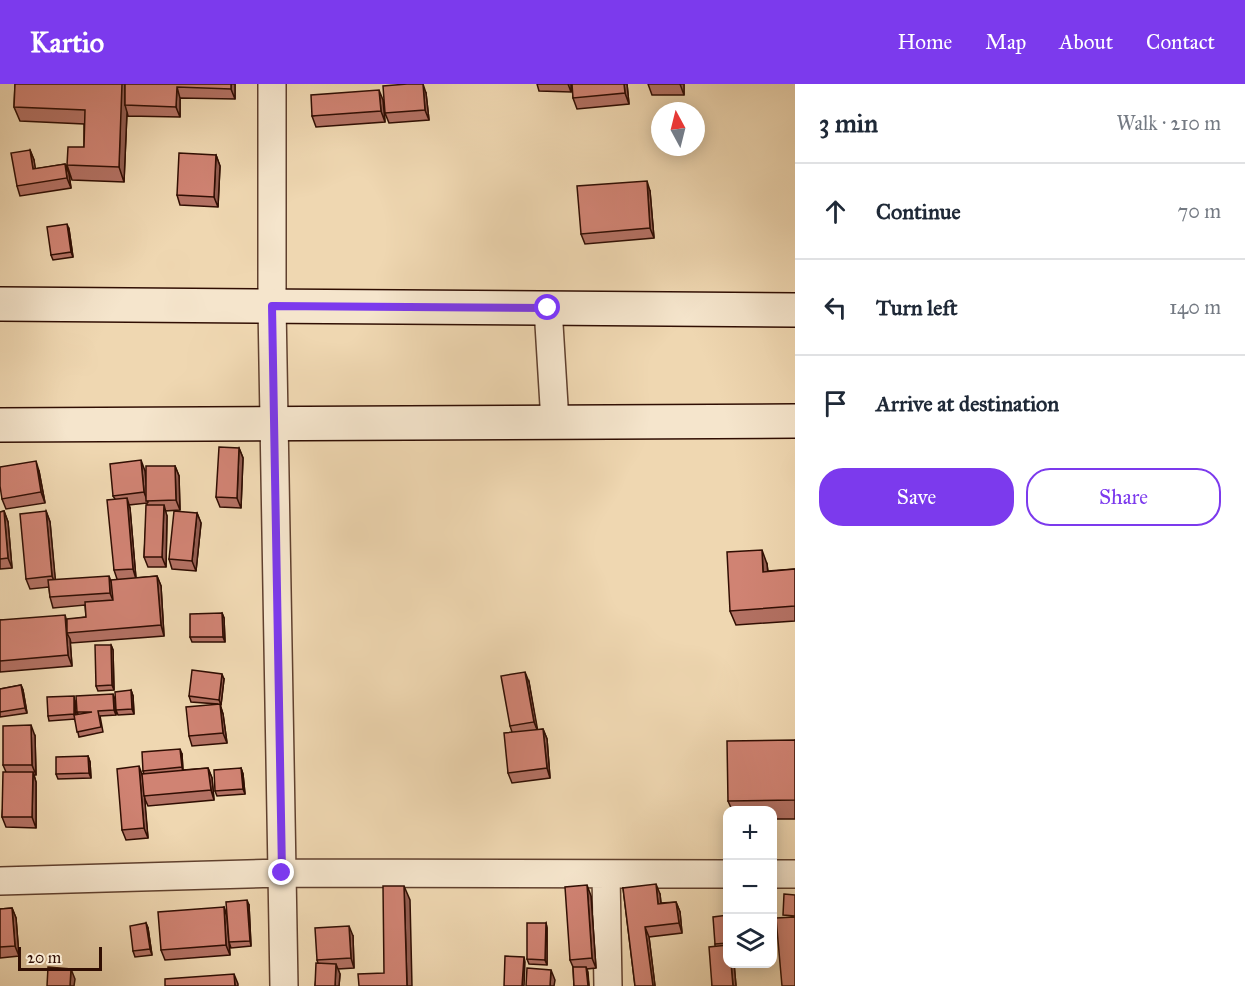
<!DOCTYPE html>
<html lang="en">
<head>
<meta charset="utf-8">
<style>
  body { margin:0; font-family:"IM FELL Great Primer",serif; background:#f6f6f7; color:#1f2937 }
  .controls { position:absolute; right:18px; bottom:18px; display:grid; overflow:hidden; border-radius:12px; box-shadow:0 3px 15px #0003 }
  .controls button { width:54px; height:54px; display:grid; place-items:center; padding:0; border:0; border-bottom:2px solid #e0e1e3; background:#fff; color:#1f2937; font:30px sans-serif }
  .compass { position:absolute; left:651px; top:18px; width:54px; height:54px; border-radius:50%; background:#fff; box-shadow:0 3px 15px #0003; rotate:353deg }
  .scale { position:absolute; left:18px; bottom:15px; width:84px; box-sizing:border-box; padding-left:6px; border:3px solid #300e03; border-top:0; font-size:16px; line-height:21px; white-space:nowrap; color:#300e03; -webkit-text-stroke:4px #f5e5cc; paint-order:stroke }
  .stop { position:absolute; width:18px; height:18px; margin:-14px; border:4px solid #7c3aed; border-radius:50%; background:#fff }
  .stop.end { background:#7c3aed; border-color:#fff; box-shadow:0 2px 6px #0008 }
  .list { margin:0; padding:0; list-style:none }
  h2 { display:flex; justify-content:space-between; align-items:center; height:78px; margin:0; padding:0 24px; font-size:26px }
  h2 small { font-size:20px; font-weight:400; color:#747a83 }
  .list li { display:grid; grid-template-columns:39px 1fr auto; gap:18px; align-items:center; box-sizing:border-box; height:96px; padding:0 24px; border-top:2px solid #e0e1e3 }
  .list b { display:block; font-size:22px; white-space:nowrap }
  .list em { font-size:20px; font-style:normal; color:#747a83 }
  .actions { display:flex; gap:12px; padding:18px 24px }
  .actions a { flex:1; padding:14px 0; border:2px solid #7c3aed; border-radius:24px; text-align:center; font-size:21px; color:#7c3aed }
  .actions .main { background:#7c3aed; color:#fff }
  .icon { flex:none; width:33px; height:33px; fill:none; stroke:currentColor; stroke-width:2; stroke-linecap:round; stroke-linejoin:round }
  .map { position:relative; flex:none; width:795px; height:902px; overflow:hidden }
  header { display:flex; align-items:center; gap:36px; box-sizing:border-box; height:84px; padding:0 30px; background:#7c3aed; color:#fff }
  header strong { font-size:28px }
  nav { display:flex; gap:33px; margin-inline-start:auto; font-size:21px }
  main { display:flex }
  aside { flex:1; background:#fff }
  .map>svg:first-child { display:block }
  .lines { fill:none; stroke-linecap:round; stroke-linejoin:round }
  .street-casing { stroke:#60402e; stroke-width:30 }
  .secondary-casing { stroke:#300e03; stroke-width:36 }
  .street { stroke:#f5e5cc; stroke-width:27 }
  .secondary { stroke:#f5e5cc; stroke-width:33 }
  .wall { fill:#b37163; stroke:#300e03; stroke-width:1.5 }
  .shaded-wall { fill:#925c50; stroke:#300e03; stroke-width:1.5 }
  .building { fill:#d08373; stroke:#300e03; stroke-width:1.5 }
  .route { stroke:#7c3aed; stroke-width:8 }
</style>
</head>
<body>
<header>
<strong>Kartio</strong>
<nav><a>Home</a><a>Map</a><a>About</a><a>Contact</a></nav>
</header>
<main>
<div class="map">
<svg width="795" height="902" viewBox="0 0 795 902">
  <rect width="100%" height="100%" fill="#efd7b1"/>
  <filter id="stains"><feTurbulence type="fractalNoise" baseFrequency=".00333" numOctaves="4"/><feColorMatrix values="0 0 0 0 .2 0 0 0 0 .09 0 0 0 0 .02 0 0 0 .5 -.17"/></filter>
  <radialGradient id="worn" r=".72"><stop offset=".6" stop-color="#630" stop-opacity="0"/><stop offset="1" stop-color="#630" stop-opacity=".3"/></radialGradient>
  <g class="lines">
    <defs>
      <path id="street" d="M272,0V222L284,902
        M548,224L555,338
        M606,790L608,902
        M772,790H795
        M0,797L282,789L728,790"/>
      <path id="secondary" d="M0,220L795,226
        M0,341L795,337"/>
    </defs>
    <use href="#street" class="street-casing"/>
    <use href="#secondary" class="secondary-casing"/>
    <use href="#street" class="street"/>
    <use href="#secondary" class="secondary"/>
  </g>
  <path class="wall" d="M15,0H235V15L180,14V33L128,32L127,28L124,98L72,96L67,81L84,63V40L20,37L14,23Z
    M537,0H571V8L539,7Z
    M572,0H627L629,20L577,25L573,14Z
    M648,0H684V11H652Z
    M426,9L429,36L389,39L385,29Z
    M383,16L385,38L316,43L312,32Z
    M30,66L34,76L35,85L65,80L69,90L71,104L20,112L17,102Z
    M216,71L220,82L218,123L180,121L177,111Z
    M650,107L654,154L585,160L581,150Z
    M69,145L73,173L53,176L51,171Z
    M239,364L243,374L241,424L220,423L216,413Z
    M175,382L179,392L180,426L165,427L167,432L166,483H148L144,473L147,421V419L129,421L130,424L136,494L157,492L161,502L164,552L71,559L70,555L72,582L0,588V536H67L86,533L85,521L53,524L50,513L49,503L30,505L26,495L46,427L50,438L55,496L111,499L117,495L114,486L115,415L113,412L145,387L146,397Z
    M39,387L45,419L6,425L2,415Z
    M4,427L8,438L12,484L0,485V428Z
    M197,429L201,439L196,487L172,485L169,475Z
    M767,480L768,487L795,485V537L736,541L730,527Z
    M222,529L224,534L225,558H192L190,553Z
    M111,561L113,566L114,606L98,607L96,602Z
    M224,595L221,621H220L223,630L227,659L192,662L189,652L217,620L191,618L189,612Z
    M529,598L537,646L543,645L547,655L550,694L512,699L508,689L512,648L510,642Z
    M21,601L23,606L27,629L0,633V605Z
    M131,606L133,612L134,630L118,631L116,626Z
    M115,615L116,631L100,632L103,648L79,653L75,635L49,637L48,632L75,617L76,631L78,630L77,628Z
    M35,652L36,691H34L36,698V744L6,743L2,733L6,688L3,681Z
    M795,656V735H772V726H732L728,717Z
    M182,670L183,686L208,684L212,694L214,716L148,722L144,713L148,754L126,756L122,746L142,690H144L143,687Z
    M88,672L90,678L91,694L58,695L56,690Z
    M241,684L243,690L245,710L217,712L215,707Z
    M623,804L660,810L661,819L676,818L680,828L682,849L649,853L655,902H635Z
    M591,812L596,884L587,885L589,902H574L573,883L570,876Z
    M249,821L251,862L231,864L229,858L230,871L165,876L161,866L224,823L227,833Z
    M12,824L16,834L19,872L0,874V825Z
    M728,831V879H734L736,902H712L715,862V860Z
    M146,839L148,844L152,871L135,873L133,867Z
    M546,839L547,844V881L529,880L527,875Z
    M353,852L354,884L338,885L340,890L339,902H315L318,879L317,876Z"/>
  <path class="shaded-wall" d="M121,0H125V21L127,28L124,98L119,83Z
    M231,0H235V15L231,5Z
    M423,0L426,9L429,36L425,26Z
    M568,0H571V8Z
    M624,0H627L629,20L625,9Z
    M680,0H684V11Z
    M177,3L180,14V33L176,23Z
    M379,6L383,16L385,38L381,27Z
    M30,66L34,76L37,95L33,85Z
    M216,71L220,82L218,123L214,113Z
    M65,80L69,90L71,104L67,94Z
    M647,97L650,107L654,154L650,144Z
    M67,140L69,145L73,173L71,168Z
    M239,364L243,374L241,424L237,414Z
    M141,376L145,387L148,419L144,408Z
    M36,377L39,387L45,419L41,408Z
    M175,382L179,392L180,426L176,416Z
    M127,414L130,424L136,495L133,485Z
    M164,421L167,432L166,483L162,473Z
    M4,427L8,438L12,484L8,474Z
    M46,427L50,438L56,502L52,492Z
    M197,429L201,439L196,487L192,477Z
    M762,466L767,480L769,502L763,488Z
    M109,492L113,502L114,519L110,509Z
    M157,492L161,502L164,552L161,541Z
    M222,529L224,534L225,558L223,553Z
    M65,531L68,541L67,549L70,555L72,582L68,571Z
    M111,561L113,566L114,606L112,601Z
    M525,588L529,598L538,648L534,638Z
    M222,590L224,595L221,621L219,616Z
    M21,601L23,606L27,629L25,624Z
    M131,606L133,612L134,630L132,625Z
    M113,610L115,615L116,631L114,626Z
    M74,612L75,617L76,635L74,630Z
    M220,620L223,630L227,659L223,649Z
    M31,641L35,652L36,691L32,681Z
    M543,645L547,655L550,694L547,684Z
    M180,665L182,670L183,689L182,683Z
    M88,672L90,678L91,694L89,689Z
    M139,682L143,693L148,754L144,744Z
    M208,684L212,694L214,716L211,706Z
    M241,684L243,690L245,710L243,705Z
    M33,688L36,698V744L32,733Z
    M656,800L660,810L662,830L658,820Z
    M587,801L591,812L596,884L592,874Z
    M404,802L410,816L412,902H407Z
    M247,816L249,821L251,862L250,857Z
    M676,818L680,828L682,849L679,839Z
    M224,823L227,833L230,871L226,861Z
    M12,824L16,834L19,872L15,862Z
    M146,839L148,844L152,871L150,865Z
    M546,839L547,844V881L545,876Z
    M349,842L353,852L354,884L351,874Z
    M645,843L649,853L655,902H653Z
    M524,873L525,878L524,902H522Z
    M731,879H734L736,902H733Z
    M336,880L340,890L339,902H335Z
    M586,883L588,888L589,902H588Z
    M71,885L75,895L74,902H70Z
    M551,886L555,896L554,902H550Z
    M234,890L238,900V902H235Z"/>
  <path class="building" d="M15,0H122L119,83L67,81L68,63H84L85,26L14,23Z
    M125,0H231V5L177,3L176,23L125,21Z
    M407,0H423L425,26L385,29L383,2Z
    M572,0H624L625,9L573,14Z
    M379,6L381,27L312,32L311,11Z
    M30,66L33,85L65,80L67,94L17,102L11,69Z
    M179,69L216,71L214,113L177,111Z
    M647,97L650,144L581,150L577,102Z
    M67,140L71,168L51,171L47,143Z
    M219,363L239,364L237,414L216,413Z
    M141,376L144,408L113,412L110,380Z
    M36,377L41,408L2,415L0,402V383Z
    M146,382H175L176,416L146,417Z
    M127,414L133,485L114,486L107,416Z
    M146,421H164L162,473H144Z
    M4,427L8,474L0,475V428Z
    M46,427L52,492L26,495L20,430Z
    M174,427L197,429L192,477L169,475Z
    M762,466L763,488L795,485V522L730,527L727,468Z
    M109,492L110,509L50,513L48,496Z
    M157,492L161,541L67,549V535L86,533L85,518L113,516L111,496Z
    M222,529L223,553H190V530Z
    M65,531L68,571L0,577V536Z
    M95,561H111L112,601L96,602Z
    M192,586L222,590L219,616L189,612Z
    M525,588L534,638L510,642L501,592Z
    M21,601L25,624L0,628V605Z
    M131,606L132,625L116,626L115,608Z
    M113,610L114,626L98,627L101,643L77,648L74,631L92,628H77L76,612Z
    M74,612V630L48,632L47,613Z
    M220,620L223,649L189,652L186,623Z
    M31,641L32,681H3V642Z
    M543,645L547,684L508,689L504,649Z
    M795,656V716L728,717L727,657Z
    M180,665L182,683L143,687L142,668Z
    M88,672L89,689L56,690V673Z
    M139,682L144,744L122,746L117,685Z
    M208,684L211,706L144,712L142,690Z
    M241,684L243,705L215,707L214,686Z
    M3,688H33L32,733H2Z
    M656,800L658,820L676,818L679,839L645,843L653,902H635L623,804Z
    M587,801L592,874L570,876L565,803Z
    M383,802H404L407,902H359L358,890L384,889Z
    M784,810L795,811V832L783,831Z
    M247,816L250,857L229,858L226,818Z
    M224,823L226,861L161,866L158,828Z
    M12,824L15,862L0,863V825Z
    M728,831V859L715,860L713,833Z
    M795,833V902H782L776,834Z
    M146,839L150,865L133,867L130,842Z
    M527,839H546L545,876L527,875Z
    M349,842L351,874L317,876L315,844Z
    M728,861V879H731L733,902H712L709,863Z
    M505,872L524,873L522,902H504Z
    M316,879L336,880L335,902H315Z
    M48,883L71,885L70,902H47Z
    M573,883H586L588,902H574Z
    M527,884L551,886L550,902H526Z
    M234,890L235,902H165V895Z"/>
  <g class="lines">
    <path class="route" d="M282,789L272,222L548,224"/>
  </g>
  <rect width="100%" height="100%" filter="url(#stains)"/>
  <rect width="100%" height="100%" fill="url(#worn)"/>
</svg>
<div class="controls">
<button>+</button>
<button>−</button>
<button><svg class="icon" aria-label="layers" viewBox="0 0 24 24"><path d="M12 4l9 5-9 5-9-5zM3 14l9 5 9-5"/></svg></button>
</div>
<svg class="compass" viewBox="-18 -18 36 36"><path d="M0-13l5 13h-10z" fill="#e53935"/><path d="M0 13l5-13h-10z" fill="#747a83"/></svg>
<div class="scale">20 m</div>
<div class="stop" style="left:548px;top:224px"></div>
<div class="stop end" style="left:282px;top:789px"></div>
</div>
<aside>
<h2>3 min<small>Walk · 210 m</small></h2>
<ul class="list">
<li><svg class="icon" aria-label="ahead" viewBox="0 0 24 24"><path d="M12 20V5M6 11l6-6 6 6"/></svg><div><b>Continue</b></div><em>70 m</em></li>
<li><svg class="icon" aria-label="left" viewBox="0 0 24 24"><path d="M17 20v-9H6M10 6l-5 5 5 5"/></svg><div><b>Turn left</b></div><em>140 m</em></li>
<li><svg class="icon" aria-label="arrive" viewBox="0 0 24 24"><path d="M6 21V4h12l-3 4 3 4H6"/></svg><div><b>Arrive at destination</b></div></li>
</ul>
<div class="actions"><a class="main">Save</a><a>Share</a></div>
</aside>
</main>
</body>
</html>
